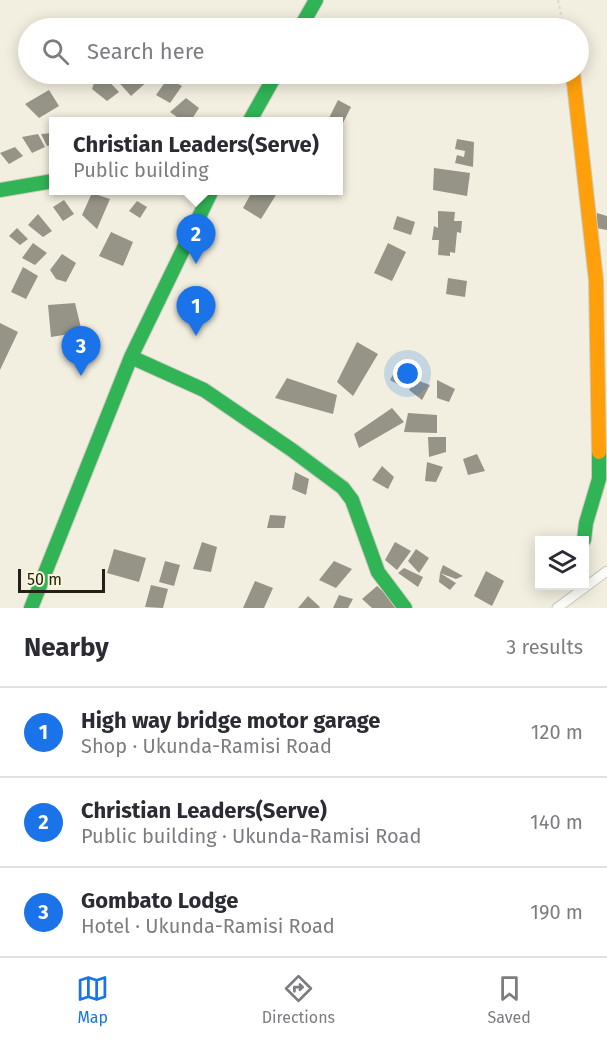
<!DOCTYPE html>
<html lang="en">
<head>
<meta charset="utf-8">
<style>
  body { margin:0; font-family:"Fira Sans",sans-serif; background:#f7f7f7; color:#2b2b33 }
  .controls { position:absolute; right:18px; bottom:18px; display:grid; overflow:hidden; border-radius:0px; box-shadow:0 3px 15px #0003 }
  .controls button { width:54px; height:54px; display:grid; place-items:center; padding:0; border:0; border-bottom:2px solid #e1e1e2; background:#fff; color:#2b2b33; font:30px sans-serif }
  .scale { position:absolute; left:18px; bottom:15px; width:87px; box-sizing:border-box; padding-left:6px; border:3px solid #232117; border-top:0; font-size:16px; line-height:21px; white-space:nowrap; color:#232117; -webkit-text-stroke:4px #faf5d8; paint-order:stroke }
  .you { position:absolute; left:408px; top:374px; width:21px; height:21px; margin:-15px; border:4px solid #fff; border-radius:50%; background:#1a73e8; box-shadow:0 0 0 9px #1a73e833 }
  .badge { display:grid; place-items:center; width:39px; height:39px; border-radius:50%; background:#1a73e8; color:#fff; font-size:20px; font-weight:700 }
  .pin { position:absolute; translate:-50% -50px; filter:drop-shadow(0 2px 3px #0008) }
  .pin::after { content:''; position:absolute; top:32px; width:21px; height:18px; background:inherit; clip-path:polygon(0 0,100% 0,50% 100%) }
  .popup { position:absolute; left:49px; top:117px; width:294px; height:78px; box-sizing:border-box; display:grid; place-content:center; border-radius:0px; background:#fff; filter:drop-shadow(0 2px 4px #0005); font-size:20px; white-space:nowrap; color:#7c7c81 }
  .popup b { font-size:22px; color:#2b2b33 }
  .popup::after { content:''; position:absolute; left:50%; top:100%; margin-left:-12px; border:12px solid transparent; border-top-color:#fff }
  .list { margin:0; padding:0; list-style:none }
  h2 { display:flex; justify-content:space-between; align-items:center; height:78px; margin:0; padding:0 24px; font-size:26px }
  h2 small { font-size:20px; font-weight:400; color:#7c7c81 }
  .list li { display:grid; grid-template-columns:39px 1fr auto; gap:18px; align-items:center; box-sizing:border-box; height:90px; padding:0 24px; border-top:2px solid #e1e1e2 }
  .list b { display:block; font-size:22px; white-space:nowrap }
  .list p { margin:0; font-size:20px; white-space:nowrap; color:#7c7c81 }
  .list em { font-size:20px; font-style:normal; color:#7c7c81 }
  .icon { flex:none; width:33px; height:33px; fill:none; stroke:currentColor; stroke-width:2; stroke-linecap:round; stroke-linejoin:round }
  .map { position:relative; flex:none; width:607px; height:608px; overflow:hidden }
  .search { position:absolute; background:#fff; box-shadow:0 3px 15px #0003; left:18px; right:18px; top:18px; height:66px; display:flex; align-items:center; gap:15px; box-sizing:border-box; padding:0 21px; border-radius:33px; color:#7c7c81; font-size:22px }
  .sheet { height:348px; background:#fff }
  nav { display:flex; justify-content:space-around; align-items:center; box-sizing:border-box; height:84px; border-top:2px solid #e1e1e2; background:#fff; font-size:16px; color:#7c7c81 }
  nav a { display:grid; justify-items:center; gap:3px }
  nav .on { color:#1a73e8 }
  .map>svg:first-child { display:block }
  .building { fill:#969387 }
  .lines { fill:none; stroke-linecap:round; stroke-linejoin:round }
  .street-casing { stroke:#cdcbbf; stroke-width:11 }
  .fast-casing { stroke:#cdcbbf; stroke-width:16 }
  .slow-casing { stroke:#cdcbbf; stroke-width:16 }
  .path { stroke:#d9d9d4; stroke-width:2; stroke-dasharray:3 3; stroke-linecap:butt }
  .street { stroke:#fdfdfa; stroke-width:9 }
  .fast { stroke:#30b455; stroke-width:14 }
  .slow { stroke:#ff9f0a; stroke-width:14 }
</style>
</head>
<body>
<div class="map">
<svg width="607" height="608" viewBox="0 0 607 608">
  <rect width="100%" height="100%" fill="#f2efe0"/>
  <path class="building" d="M118,74H142L149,80L131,96L114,77Z
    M105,77L119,92L107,101L92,89L95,80Z
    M168,78L182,86L170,103L156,95Z
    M49,90L59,106L39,118L25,104Z
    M186,98L199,108L190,122H184L170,112Z
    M338,100L351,107L338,133V122H327Z
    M53,133V144L47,146L41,134Z
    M38,134L45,147L32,153L22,137Z
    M457,139L474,142L473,167L455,163L457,155L464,157L465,151L455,149Z
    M15,147L23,156L9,164L0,153Z
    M434,168L470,173L467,196L433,190Z
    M253,190H279L261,219L243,208Z
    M92,193L110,199L97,229L82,215Z
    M64,200L74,214L63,221L53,207Z
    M137,201L147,207L140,218L129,211Z
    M438,211L455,212L454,221H462L461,233L457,232L455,253L450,252V256L438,255L439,240H432L434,226L438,228Z
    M597,213L607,216V230L596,228Z
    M38,214L52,231L43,237L28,225Z
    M397,216L415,222L411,235L393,229Z
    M17,228L28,239L20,245L9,236Z
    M111,232L133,242L123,266L99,256Z
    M33,243L47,253L35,265L22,258Z
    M388,243L406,252L392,281L374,273Z
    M62,254L76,263L66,282L56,279L50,270Z
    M23,267L38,276L26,299L11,292Z
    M448,278L467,281L465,297L446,294Z
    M75,303L82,332L51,337L48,305Z
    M0,323L18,332L0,370Z
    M357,342L378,354L353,396L337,382Z
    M395,371L409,378L403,387L390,380Z
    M287,378L337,395L333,414L275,398Z
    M416,380L430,385L422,400L409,390Z
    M437,380L455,389L449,402L437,398Z
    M392,408L404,422L359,448L354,434Z
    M408,413L437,415V433L404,432Z
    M428,437H446V452L429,457Z
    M477,454L485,471L468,475L463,459Z
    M427,462L443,467L436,482L425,481Z
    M382,466L394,477L388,489L372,480Z
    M295,472L309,479L306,495L292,489Z
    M270,515L286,516L284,528H267Z
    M202,542L217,547L211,572L193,569Z
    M395,542L411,551L397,570L385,560Z
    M114,549L146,558L139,582L107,573Z
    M416,549L429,558L419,573L408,561Z
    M165,561L180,565L174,586L159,582Z
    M334,561L352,569L336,588L319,580Z
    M443,565L463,576L456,579L440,573Z
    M404,568L423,577L418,587L398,573Z
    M486,571L504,581L492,606L474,596Z
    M440,573L456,583L450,590L439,582Z
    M255,581L273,588L264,608H243Z
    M151,585L168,589L163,608L145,607Z
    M377,586L401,608H372L362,599Z
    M339,595L353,599L348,608H333Z
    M308,596L320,607L319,608H298Z"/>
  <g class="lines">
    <defs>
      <path id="street" d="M557,608L607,571"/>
      <path id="fast" d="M300,28L316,0
        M249,122L276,74
        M0,190L53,181
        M131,357L204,390L292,450L343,488L352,500L378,572L405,608
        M584,540L586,523L599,479V452
        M31,608L131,357L212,190"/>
      <path id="slow" d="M573,74L596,280L599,452"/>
    </defs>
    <use href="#street" class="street-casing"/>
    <use href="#fast" class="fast-casing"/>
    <use href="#slow" class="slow-casing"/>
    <path class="path" d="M558,0L564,28"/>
    <use href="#street" class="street"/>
    <use href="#fast" class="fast"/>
    <use href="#slow" class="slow"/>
  </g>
</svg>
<div class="controls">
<button><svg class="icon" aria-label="layers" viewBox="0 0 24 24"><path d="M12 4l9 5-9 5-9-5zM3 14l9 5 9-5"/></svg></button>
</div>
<div class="scale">50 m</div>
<div class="you"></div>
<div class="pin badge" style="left:196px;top:336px">1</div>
<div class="pin badge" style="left:196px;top:264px">2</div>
<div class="popup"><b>Christian Leaders(Serve)</b>Public building</div>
<div class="pin badge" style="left:81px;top:376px">3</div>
<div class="search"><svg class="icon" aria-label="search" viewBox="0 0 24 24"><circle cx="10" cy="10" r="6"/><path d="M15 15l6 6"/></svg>Search here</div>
</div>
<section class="sheet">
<h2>Nearby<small>3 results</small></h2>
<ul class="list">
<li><span class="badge">1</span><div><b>High way bridge motor garage</b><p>Shop · Ukunda-Ramisi Road</p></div><em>120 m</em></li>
<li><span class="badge">2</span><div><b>Christian Leaders(Serve)</b><p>Public building · Ukunda-Ramisi Road</p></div><em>140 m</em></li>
<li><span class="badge">3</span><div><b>Gombato Lodge</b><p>Hotel · Ukunda-Ramisi Road</p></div><em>190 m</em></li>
</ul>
</section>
<nav>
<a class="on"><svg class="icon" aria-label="map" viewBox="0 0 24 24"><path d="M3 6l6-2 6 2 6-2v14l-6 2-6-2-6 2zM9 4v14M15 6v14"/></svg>Map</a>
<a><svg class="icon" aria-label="directions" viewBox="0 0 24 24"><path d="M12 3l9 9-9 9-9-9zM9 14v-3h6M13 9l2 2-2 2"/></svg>Directions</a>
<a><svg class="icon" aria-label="saved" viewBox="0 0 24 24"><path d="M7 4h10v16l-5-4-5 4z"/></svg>Saved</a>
</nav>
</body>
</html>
